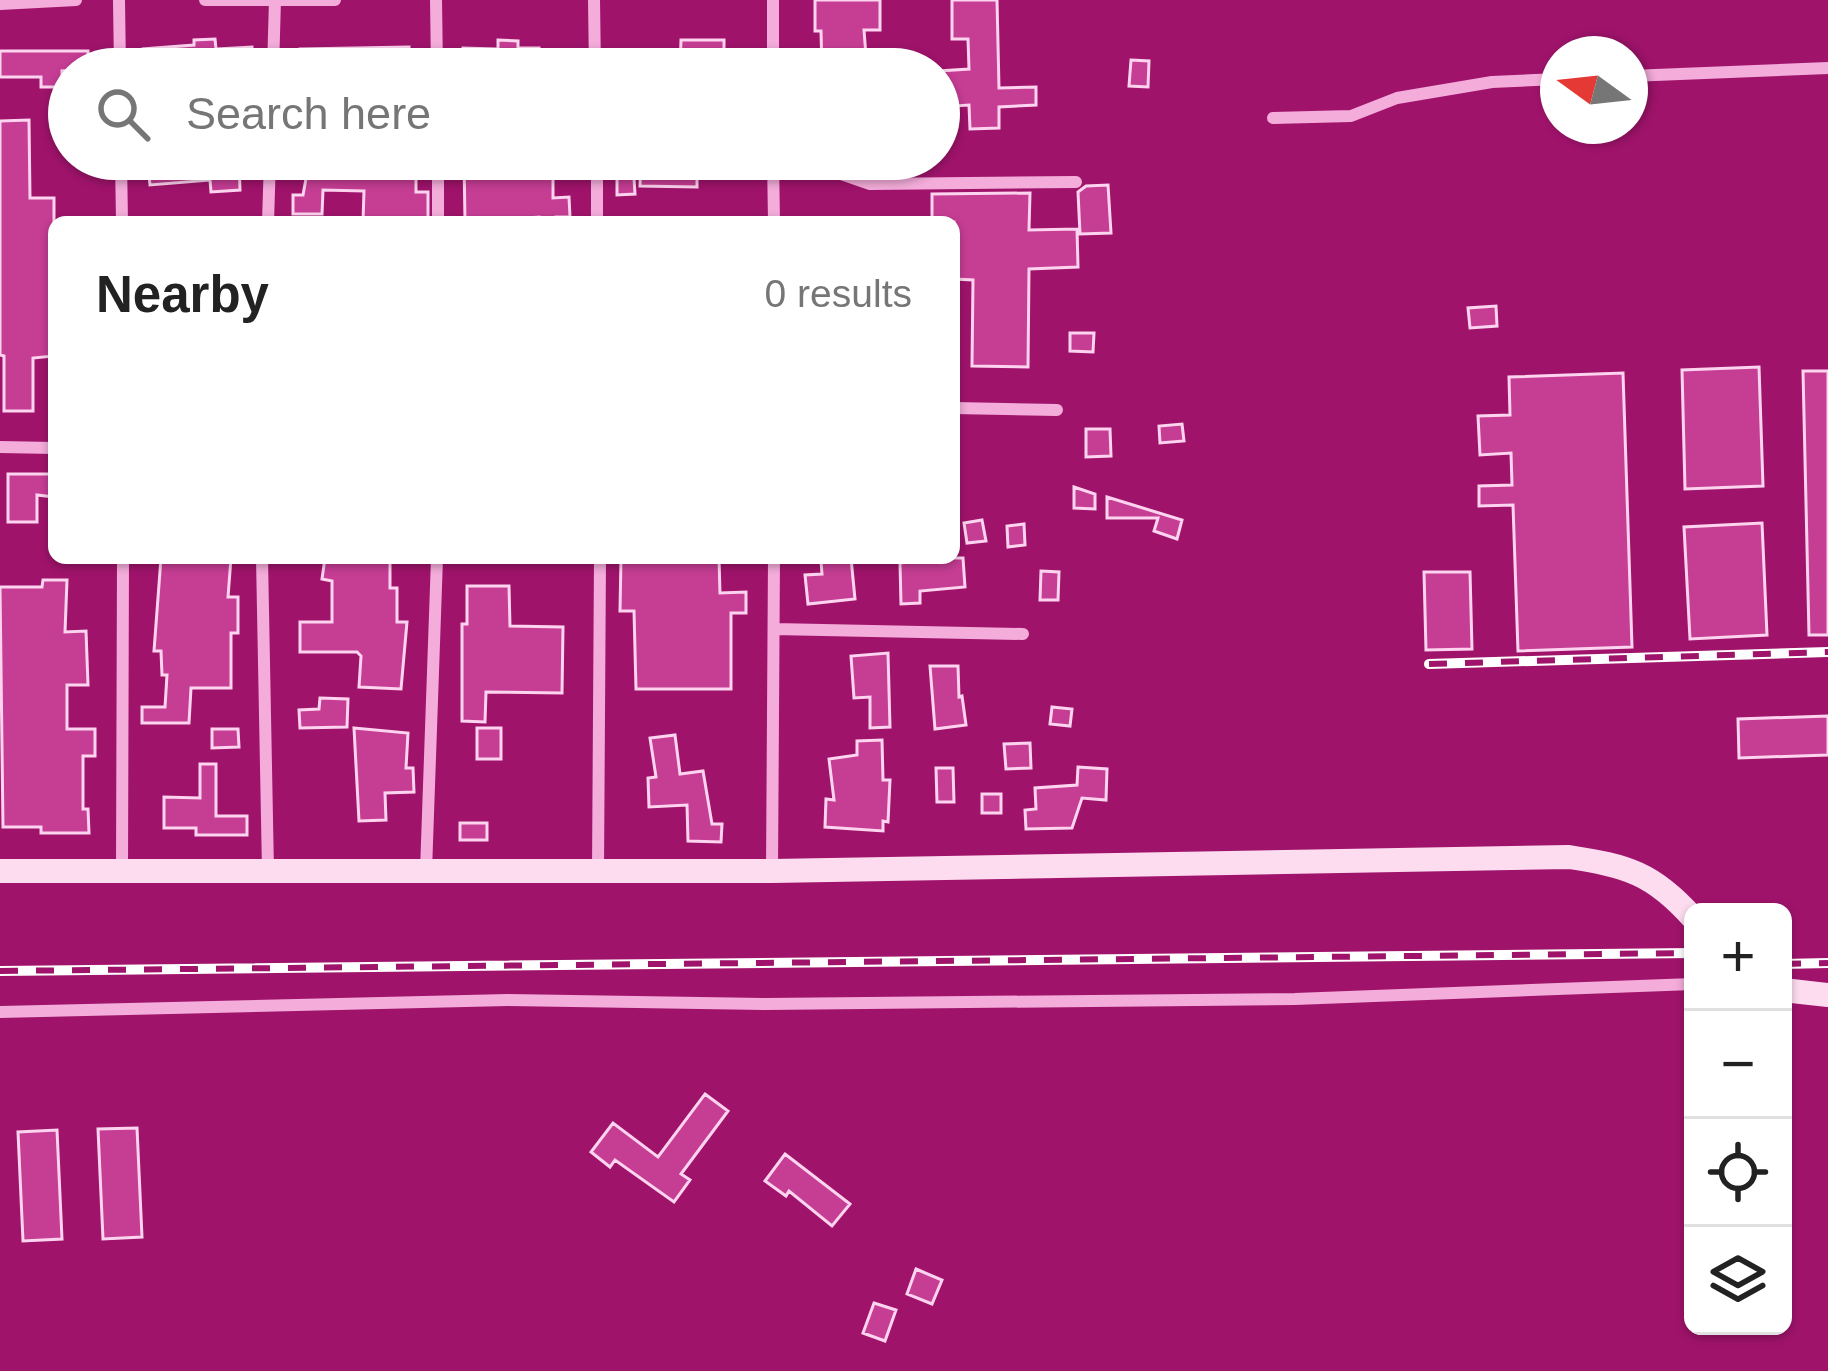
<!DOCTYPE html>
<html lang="en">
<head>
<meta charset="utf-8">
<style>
  body { margin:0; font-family:Arial,sans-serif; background:#f6f6f6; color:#222 }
  .controls { position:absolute; right:36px; bottom:36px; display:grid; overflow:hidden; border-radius:18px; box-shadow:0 3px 9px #0004 }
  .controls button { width:108px; height:108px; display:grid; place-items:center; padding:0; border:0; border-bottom:3px solid #e0e0e0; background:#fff; color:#222; font:60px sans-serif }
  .compass { position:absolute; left:1540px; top:36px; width:108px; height:108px; border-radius:50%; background:#fff; box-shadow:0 3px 9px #0004; rotate:285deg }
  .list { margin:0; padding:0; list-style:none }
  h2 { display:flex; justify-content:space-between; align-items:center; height:156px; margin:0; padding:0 48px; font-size:51px }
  h2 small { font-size:39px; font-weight:400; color:#767676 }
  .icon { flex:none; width:66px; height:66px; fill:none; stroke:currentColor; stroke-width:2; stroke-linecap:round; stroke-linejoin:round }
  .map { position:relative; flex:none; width:1828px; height:1371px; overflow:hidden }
  .search { position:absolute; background:#fff; box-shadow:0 3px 9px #0004; left:48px; top:48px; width:912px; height:132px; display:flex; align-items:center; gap:30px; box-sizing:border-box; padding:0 42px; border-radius:66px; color:#767676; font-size:45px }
  .panel { position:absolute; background:#fff; box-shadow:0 3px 9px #0004; left:48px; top:216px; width:912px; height:348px; border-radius:18px }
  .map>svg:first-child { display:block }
  .building { fill:#c63d94; stroke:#fdd4ef; stroke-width:3 }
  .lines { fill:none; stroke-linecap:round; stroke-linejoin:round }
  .street { stroke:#f4acda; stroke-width:12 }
  .secondary { stroke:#fddcf0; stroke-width:24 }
  .rail-casing { stroke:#fff; stroke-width:10 }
  .rail { stroke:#9f136b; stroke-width:6; stroke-dasharray:18; stroke-linecap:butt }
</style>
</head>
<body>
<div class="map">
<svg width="1828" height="1371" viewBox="0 0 1828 1371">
  <rect width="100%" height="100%" fill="#9f136b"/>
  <path class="building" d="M815,0H880V30H864L867,69H822L821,31H815Z
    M952,0H997L999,88L1036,87V105L999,107V128L970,129L969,105L939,107V71L969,69L968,39H952Z
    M215,39L216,49L252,47L253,69H143V49L194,45V40Z
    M498,40L518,41V48H539V66L482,69V64L463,63V48L498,49Z
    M681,40H724V69H680Z
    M409,47V69H356V63L300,64V49Z
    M0,51H88V69L62,71V87H41V77H0Z
    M1131,60L1149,61L1148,87L1129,86Z
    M29,120L30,198H54V356L33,358V411H4V356L0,355V121Z
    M464,159H553V198L569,197L570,217H556V222H539V217L465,222Z
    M641,159H697V187L640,186Z
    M209,160H239L240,190L211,192L210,180L150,185L148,168Z
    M363,162L416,167V192H428V222H363L364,191L323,190L322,214H293V195H303L307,173L356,174L355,168L363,167Z
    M617,178H634L635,194L617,195Z
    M1108,185L1111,233L1080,234L1078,192L1086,186Z
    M1030,193L1029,230L1077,229L1078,267L1029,269L1028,367L972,366L973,280L954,279V222H932V194Z
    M1496,306L1497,326L1470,328L1468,308Z
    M1070,333H1094L1093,352L1070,351Z
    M1759,367L1763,486L1685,489L1682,370Z
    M1803,371H1828V635H1809Z
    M1623,373L1632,647L1518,651L1513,505L1479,506V486L1512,485L1511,453L1480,455L1478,416L1510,415L1509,377Z
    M1182,424L1184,441L1160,443L1159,426Z
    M1086,429H1110L1111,456L1086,457Z
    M8,474H54V497L37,495V522H8Z
    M1074,487L1095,494V509L1074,508Z
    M1107,497L1182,520L1177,539L1154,531L1158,518H1107Z
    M982,520L986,541L967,543L964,523Z
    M1762,523L1767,635L1690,639L1684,527Z
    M1024,524L1025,545L1008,547L1007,526Z
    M161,558H231L228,597H238V633H231V688H191L189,723H142V707H165L167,675H162L161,651H154Z
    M325,558H390V588H397V622H407L401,689L359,687L361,656L357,652H300V622H332V581L322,579Z
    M621,558H719L720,593L746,592V613H731V689H636L634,611H620Z
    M851,558L855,599L808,604L805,575L822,574L821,561Z
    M941,558H963L965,587L920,591V603L901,604L900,563Z
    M1041,571L1059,572L1058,600H1040Z
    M1424,572H1470L1472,649L1426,650Z
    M43,580H67L65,632L86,631L88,685H67V729H95V756H83V809H88L89,833H41V827H3L0,587H42Z
    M467,586H509L510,626L563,627L562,693L486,692L485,722L462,721V624H467Z
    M888,653L890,727L870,728V697L854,698L851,656Z
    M930,666H958L959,697L962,696L966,725L935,729Z
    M320,698L348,699L347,727L300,728L299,710L319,709Z
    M1052,707L1072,709L1070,726L1050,724Z
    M1828,716V755L1739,758L1738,719Z
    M354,728L408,733L406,768H413L414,792L385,793L386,820L359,821Z
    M477,728H501V759H477Z
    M212,729H238L239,747L212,748Z
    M675,735L680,774L703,771L712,824H722L721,842L688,841L687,805L649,807L648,778L656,777L650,738Z
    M882,740L883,780H890L888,822L883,821V831L825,827L826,799L834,800L829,759L857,755V741Z
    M1030,743L1031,768L1006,769L1004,744Z
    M200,764H216V816H247V835H196V828H164V797L200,798Z
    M1078,767L1107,769L1106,800L1082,798L1072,828L1026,829L1025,810L1036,809L1035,788L1077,785Z
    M936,768H953L954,802H937Z
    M982,794H1001V813H982Z
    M460,823H487V840H460Z
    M705,1094L728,1111L681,1174L690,1180L674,1202L615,1160L610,1167L591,1152L613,1123L658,1157Z
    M137,1128L142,1237L103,1239L98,1129Z
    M57,1130L62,1239L23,1241L18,1132Z
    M785,1154L850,1204L832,1226L789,1191L786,1196L765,1181Z
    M916,1269L942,1280L932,1304L907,1294Z
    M874,1303L896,1310L885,1341L863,1333Z"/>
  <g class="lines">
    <path class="street" d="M119,0L120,69
      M205,0H335
      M436,0L437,69
      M594,0L595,69
      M773,0V69
      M0,4L76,0
      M273,69L275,0
      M1630,76L1828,68
      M1273,118L1351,116L1397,98L1492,82L1558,79
      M121,159L122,222
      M438,159V222
      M597,159V222
      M773,159L774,222
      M798,159L870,184L1076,182
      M268,222L270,159
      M954,408L1057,410
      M0,447L54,448
      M262,558L268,871
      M774,629L1023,634
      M122,871L123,558
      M426,871L437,558
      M598,871L600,558
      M772,871L774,558
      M0,1012L508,1000L765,1004L1295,999L1693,984"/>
    <path class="secondary" d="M0,871H772L1569,857C1627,866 1653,873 1693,918
      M1783,990L1828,995"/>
    <defs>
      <path id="rail" d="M1429,664L1828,652
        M1783,964L1828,963
        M0,971L1693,953"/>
    </defs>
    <use href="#rail" class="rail-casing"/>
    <use href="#rail" class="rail"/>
  </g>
</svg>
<div class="controls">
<button>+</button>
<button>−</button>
<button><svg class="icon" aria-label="locate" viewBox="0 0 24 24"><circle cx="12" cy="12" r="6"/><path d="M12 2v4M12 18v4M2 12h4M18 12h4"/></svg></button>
<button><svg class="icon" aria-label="layers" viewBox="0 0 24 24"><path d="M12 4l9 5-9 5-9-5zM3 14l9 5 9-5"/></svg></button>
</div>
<svg class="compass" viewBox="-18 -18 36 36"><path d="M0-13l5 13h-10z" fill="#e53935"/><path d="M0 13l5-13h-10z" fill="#767676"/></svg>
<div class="search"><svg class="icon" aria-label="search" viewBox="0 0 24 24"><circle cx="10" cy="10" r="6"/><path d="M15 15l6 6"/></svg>Search here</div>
<section class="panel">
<h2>Nearby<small>0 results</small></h2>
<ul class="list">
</ul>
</section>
</div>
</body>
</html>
